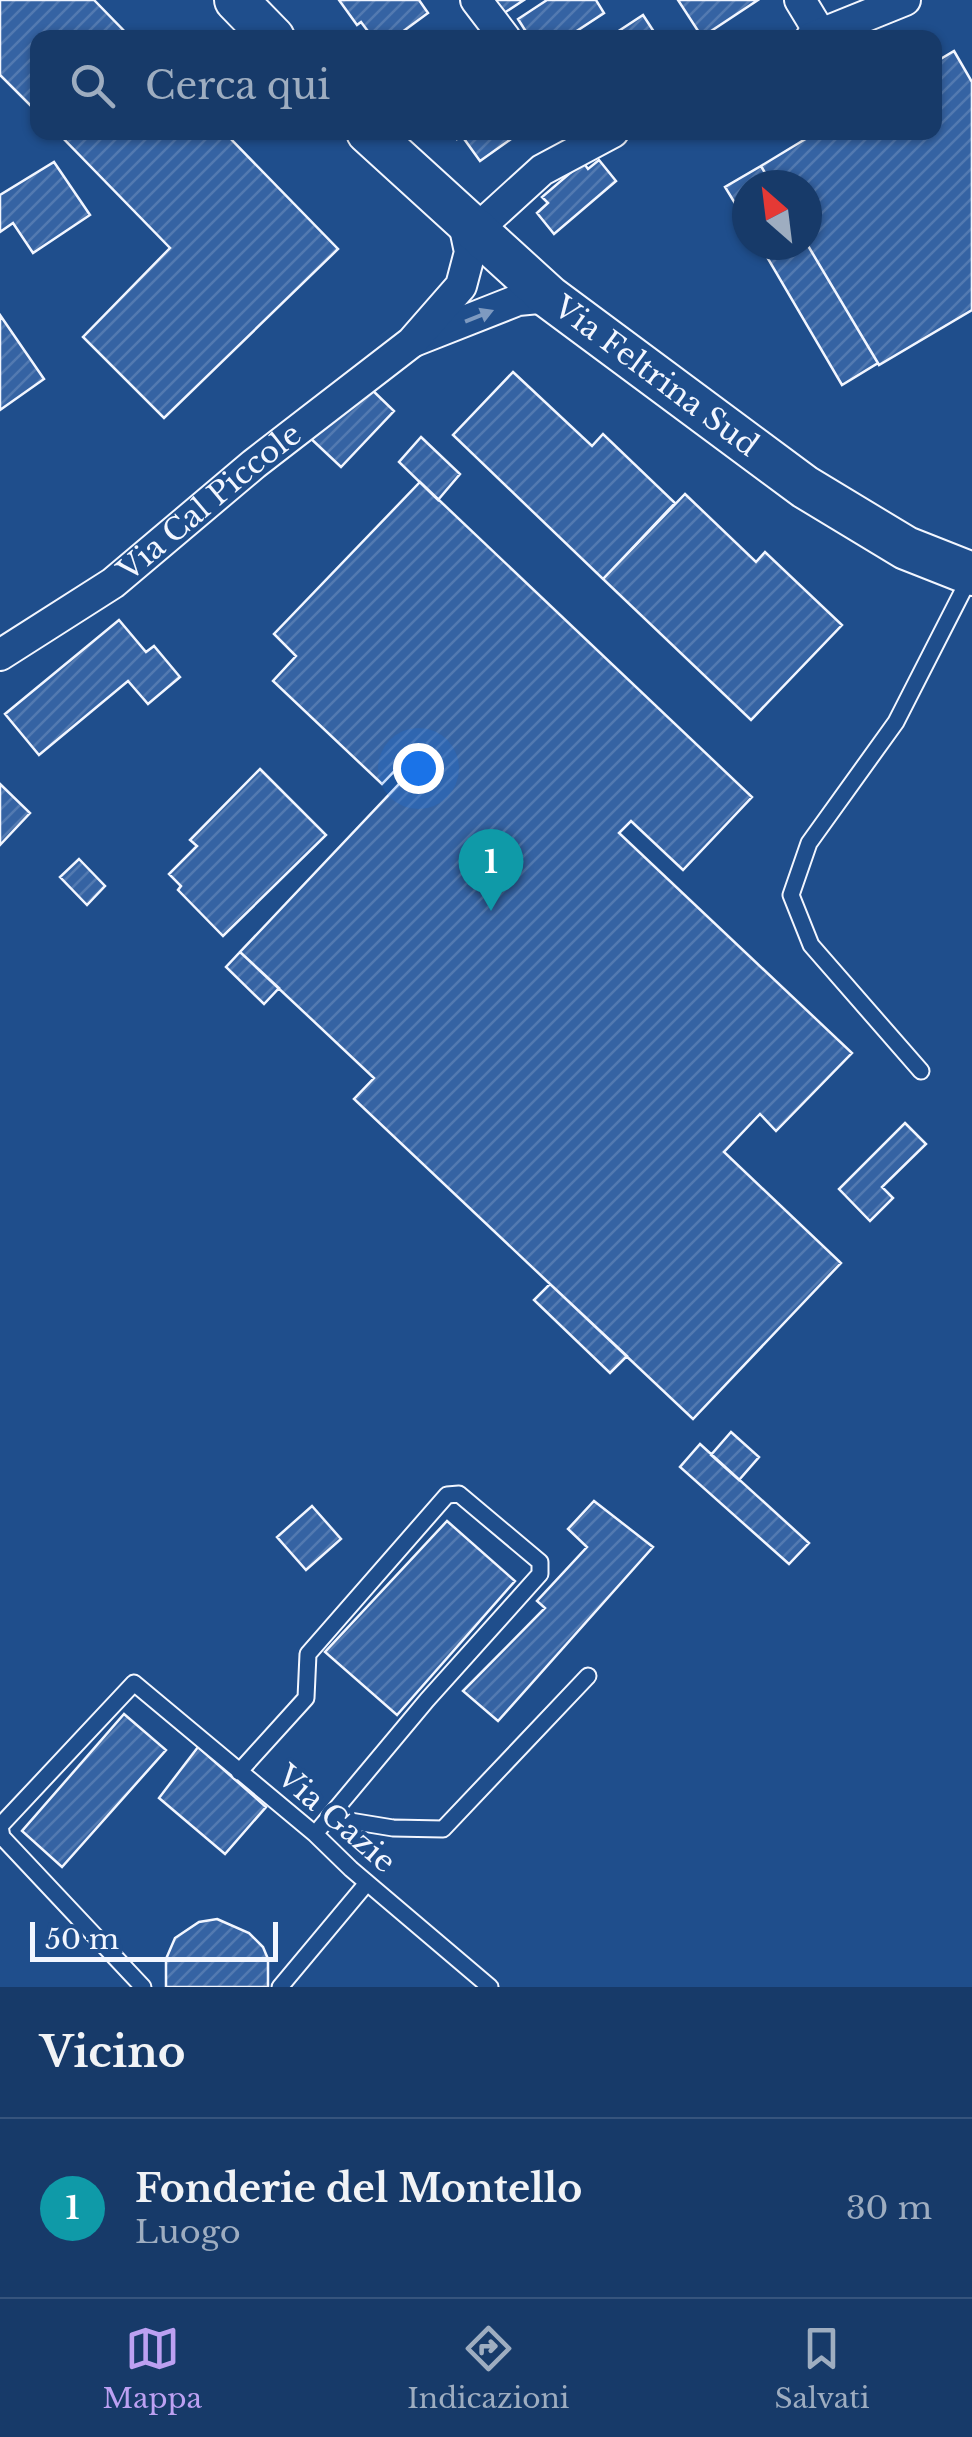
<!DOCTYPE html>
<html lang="it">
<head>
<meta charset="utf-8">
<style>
  body { margin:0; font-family:"Libre Baskerville",serif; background:#20416f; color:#f1f3f6 }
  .compass { position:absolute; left:732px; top:170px; width:90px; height:90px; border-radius:50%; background:#173a69; box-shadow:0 2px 8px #0004; rotate:332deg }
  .scale { position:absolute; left:30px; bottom:25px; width:248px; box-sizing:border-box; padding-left:10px; border:5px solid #f2f6ff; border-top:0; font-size:28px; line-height:35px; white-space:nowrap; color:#f2f6ff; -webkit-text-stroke:8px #1f4e8c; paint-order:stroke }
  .you { position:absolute; left:418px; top:768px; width:35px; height:35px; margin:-25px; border:8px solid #fff; border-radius:50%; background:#1a73e8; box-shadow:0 0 0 15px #1a73e833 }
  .badge { display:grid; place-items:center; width:65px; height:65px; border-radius:50%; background:#bca0f2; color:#fff; font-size:32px; font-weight:700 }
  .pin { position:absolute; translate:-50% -82px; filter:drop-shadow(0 2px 5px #0008) }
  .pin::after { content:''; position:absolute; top:52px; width:35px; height:30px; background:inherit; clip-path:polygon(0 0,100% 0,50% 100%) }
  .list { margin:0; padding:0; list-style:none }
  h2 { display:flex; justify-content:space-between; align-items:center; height:130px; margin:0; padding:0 40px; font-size:42px }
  h2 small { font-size:32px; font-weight:400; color:#9eadc0 }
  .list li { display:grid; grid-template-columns:65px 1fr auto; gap:30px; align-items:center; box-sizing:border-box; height:180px; padding:0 40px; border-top:2px solid #36547d }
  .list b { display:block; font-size:38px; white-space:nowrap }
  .list p { margin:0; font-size:32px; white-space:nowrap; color:#9eadc0 }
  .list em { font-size:32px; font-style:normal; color:#9eadc0 }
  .icon { flex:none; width:55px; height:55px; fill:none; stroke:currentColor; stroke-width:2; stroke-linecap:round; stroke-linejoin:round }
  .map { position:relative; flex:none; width:972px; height:1987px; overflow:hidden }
  .search { position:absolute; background:#173a69; box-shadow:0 2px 8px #0004; left:30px; right:30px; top:30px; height:110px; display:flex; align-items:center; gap:25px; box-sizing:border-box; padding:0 35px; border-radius:20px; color:#9eadc0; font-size:38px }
  .sheet { height:310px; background:#173a69 }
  nav { display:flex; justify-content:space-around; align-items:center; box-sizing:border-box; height:140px; border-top:2px solid #36547d; background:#173a69; font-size:28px; color:#9eadc0 }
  nav a { display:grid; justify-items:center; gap:5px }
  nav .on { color:#bca0f2 }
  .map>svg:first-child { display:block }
  .building { fill:url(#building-hatch); stroke:#f2f6ff; stroke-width:2.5 }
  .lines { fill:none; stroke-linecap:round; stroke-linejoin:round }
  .service-casing { stroke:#f2f6ff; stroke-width:19 }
  .minor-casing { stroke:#f2f6ff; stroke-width:34 }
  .secondary-casing { stroke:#f2f6ff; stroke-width:46 }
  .service { stroke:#1f4e8c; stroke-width:15 }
  .minor { stroke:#1f4e8c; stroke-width:30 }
  .secondary { stroke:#1f4e8c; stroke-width:42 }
  .oneway { fill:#7e9ac0 }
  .labels { text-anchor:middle; stroke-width:8; stroke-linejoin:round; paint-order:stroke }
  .street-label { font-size:30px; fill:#f2f6ff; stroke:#1f4e8c }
</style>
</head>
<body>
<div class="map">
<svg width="972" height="1987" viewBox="0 0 972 1987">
  <defs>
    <pattern id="building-hatch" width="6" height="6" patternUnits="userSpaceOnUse" patternTransform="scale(2.5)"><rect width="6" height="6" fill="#3563a3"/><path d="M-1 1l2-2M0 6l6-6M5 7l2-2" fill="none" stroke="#537ab1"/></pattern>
  </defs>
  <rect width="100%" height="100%" fill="#1f4e8c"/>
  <path class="building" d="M0,0H94L131,38H38V113L0,75Z
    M339,0H419L428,13L394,38H373L361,22L357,25Z
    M492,0H524L501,15Z
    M547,0H596L604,13L566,38H530L518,19Z
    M678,0H758L702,37Z
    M643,15L658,38H608Z
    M954,51L972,82V310L879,365L807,244V185H772L761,166L817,132H934V63Z
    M57,132H224L338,249L164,418L83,337L170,248Z
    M453,132H521L480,161L462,136L457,139Z
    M599,160L616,181L554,234L537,213L548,203L542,197L583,162L588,169Z
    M54,162L90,215L33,253L13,223L0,232V195Z
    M761,166L772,185H747V223L725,187Z
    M807,244L878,363L842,385L760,245Z
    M0,315L44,379L0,410Z
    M513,372L592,446L603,434L675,503L603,579L453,435Z
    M368,386L394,411L341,467L307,435Z
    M421,437L460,474L438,500L399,462Z
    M420,482L752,797L683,870L631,821L619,833L852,1053L776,1131L760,1114L724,1152L841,1263L693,1419L354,1099L374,1078L240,952L414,768L405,760L382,784L273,681L296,656L274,634Z
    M685,494L756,562L765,552L842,625L751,720L603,579Z
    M119,620L146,652L154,646L180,677L148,704L128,681L39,755L5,714Z
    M260,769L326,835L223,936L178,890L181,886L169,874L197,846L190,840Z
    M0,784L30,813L0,845Z
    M79,859L105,886L87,905L60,877Z
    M240,952L279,988L264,1004L226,967Z
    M905,1123L926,1144L882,1187L893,1198L870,1221L839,1189Z
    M550,1284L627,1356L610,1373L534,1300Z
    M731,1432L759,1457L739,1480L711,1455Z
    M700,1444L809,1543L789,1564L680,1467Z
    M594,1501L653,1547L498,1721L463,1691L545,1608L537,1601L587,1547L568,1529Z
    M312,1506L341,1539L306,1570L277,1537Z
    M447,1521L515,1581L397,1715L325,1652Z
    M124,1714L166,1750L62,1867L22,1831Z
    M198,1747L266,1807L225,1854L159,1798Z
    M217,1919L249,1933L263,1947L268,1959V1987H166V1959L175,1938L199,1922Z"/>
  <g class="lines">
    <defs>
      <path id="service" d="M921,1071L811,945L791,895L809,843L896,722L971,575
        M239,1772L306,1698L308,1654L447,1495L459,1494L540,1562V1574L427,1700L315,1834
        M332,1818L393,1828L443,1829L588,1676
        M143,1987L2,1837L0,1826L134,1683L315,1834L351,1869L490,1987
        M280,1987L367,1883"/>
      <g id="minor">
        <path d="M476,0L505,38"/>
        <path d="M800,0L820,33"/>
        <path d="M811,38L905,0"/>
        <path d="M475,231L542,170L613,132"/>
        <path d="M414,341L518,300L549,297"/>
        <path id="s1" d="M0,655L113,583L254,464L412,342L461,286L470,252L463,219"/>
      </g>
      <g id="secondary">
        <path d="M236,0L273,38"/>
        <path id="s2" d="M368,132L549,297L805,487L906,548L972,574"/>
      </g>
    </defs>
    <use href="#service" class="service-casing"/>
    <use href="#minor" class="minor-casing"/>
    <use href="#secondary" class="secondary-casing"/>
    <use href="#service" class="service"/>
    <use href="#minor" class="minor"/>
    <use href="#secondary" class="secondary"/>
  </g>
  <defs><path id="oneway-solid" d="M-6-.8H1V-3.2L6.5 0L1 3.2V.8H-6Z" transform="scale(2.5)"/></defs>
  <use class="oneway" href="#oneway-solid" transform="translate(479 316) rotate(-22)"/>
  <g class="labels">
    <g class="street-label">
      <text dy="10" stroke="none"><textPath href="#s2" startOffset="378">Via Feltrina Sud</textPath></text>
      <text dy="10" stroke="none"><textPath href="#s1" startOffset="260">Via Cal Piccole</textPath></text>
      <text transform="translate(336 1819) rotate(41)" y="10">Via Gazie</text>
    </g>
  </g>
</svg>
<svg class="compass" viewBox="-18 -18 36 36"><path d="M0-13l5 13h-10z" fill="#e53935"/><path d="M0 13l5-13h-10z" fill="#9eadc0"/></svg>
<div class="scale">50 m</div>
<div class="you"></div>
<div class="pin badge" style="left:491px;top:911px;background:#0f9aa8">1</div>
<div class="search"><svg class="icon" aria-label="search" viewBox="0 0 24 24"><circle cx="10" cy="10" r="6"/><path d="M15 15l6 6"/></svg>Cerca qui</div>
</div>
<section class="sheet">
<h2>Vicino<small></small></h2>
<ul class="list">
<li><span class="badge" style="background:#0f9aa8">1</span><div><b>Fonderie del Montello</b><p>Luogo</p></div><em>30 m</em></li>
</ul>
</section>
<nav>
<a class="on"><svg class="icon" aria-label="map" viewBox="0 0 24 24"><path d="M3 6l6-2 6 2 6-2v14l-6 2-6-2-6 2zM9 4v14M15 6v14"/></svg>Mappa</a>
<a><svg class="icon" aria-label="directions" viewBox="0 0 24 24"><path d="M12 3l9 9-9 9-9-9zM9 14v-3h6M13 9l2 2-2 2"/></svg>Indicazioni</a>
<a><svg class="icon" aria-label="saved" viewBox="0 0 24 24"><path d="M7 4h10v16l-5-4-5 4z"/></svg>Salvati</a>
</nav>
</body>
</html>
